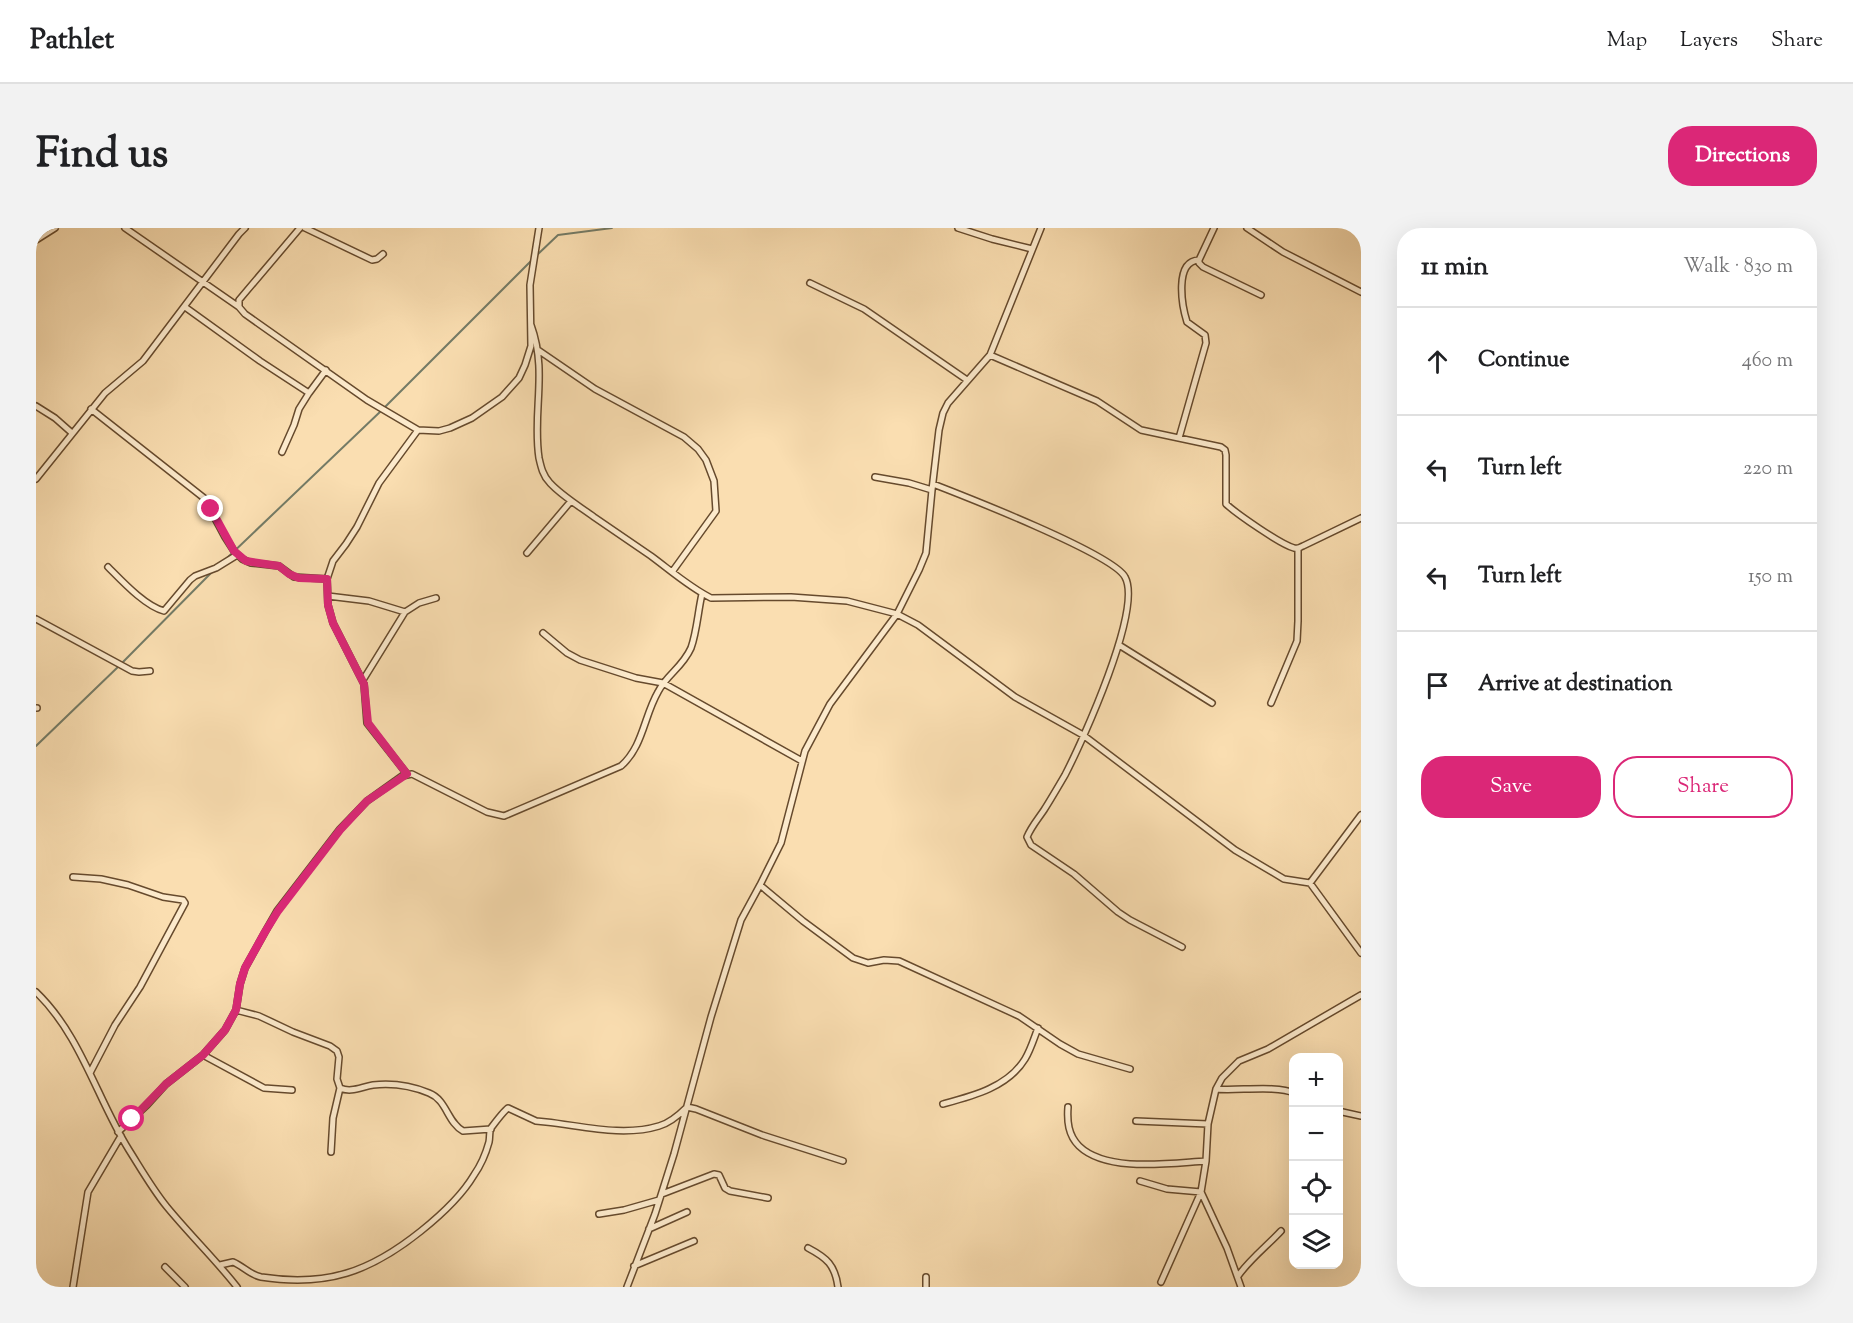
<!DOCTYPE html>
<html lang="en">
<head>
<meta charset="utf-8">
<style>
  body { margin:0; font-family:"Sorts Mill Goudy",serif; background:#f2f2f2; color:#202124 }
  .controls { position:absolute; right:18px; bottom:18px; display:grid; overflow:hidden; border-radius:12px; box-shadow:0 6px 24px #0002 }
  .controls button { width:54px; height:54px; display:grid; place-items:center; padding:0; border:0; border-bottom:2px solid #e0e0e0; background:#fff; color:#202124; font:30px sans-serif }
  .stop { position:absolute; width:18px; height:18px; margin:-14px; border:4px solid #db2777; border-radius:50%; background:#fff }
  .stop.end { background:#db2777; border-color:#fff; box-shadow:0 2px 6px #0008 }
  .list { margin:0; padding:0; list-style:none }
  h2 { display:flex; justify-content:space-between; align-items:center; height:78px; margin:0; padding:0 24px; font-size:26px }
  h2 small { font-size:20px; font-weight:400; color:#757577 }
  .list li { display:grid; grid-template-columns:39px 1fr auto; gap:18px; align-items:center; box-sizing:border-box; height:108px; padding:0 24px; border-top:2px solid #e0e0e0 }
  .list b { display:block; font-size:22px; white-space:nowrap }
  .list em { font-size:20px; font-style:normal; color:#757577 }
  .actions { display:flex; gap:12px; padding:18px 24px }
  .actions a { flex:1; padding:14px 0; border:2px solid #db2777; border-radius:24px; text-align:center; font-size:21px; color:#db2777 }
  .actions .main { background:#db2777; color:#fff }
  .icon { flex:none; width:33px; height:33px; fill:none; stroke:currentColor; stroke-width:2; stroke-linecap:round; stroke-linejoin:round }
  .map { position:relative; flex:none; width:1325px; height:1059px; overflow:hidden; border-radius:24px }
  header { display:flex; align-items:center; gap:36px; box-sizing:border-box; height:84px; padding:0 30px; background:#fff; border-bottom:2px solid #e0e0e0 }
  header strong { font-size:28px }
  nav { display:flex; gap:33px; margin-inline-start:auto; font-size:21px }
  .intro { display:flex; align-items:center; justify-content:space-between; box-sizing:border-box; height:144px; padding:0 36px }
  h1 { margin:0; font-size:42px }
  .button { padding:15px 27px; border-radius:24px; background:#db2777; color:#fff; font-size:21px; font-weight:700 }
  main { display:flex; gap:36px; padding:0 36px }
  aside { flex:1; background:#fff; border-radius:24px; box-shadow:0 6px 24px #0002 }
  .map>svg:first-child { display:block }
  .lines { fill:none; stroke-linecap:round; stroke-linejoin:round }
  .stream { stroke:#747b66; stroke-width:2 }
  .street-casing { stroke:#664a2d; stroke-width:8 }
  .street { stroke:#fceacc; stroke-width:5 }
  .route { stroke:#db2777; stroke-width:8 }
</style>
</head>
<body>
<header>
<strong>Pathlet</strong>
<nav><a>Map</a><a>Layers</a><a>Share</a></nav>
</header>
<div class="intro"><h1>Find us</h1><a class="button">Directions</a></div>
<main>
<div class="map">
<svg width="1325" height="1059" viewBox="0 0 1325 1059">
  <rect width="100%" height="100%" fill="#fadeb1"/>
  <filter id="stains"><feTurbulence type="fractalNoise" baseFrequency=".00333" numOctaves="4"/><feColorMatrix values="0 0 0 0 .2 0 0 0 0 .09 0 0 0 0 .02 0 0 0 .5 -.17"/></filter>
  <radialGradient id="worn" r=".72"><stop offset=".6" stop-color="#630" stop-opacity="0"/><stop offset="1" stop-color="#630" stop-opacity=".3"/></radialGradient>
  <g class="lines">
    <path class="stream" d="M501,27L522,7L576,0
      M190,331L346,182L497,31
      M0,518L84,437L177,343"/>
    <defs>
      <path id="street" d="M89,0L203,79
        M264,0L203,72V79L209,86L331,172L382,202L403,203L414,200L436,190L466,169L483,150L489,137L495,118L494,57L503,0
        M269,0L336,32L341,31L347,26
        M922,0L956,11L996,21
        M1178,0L1163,32V35L1167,39L1225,67
        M1211,0L1247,24L1325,64
        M0,12L19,0
        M774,55L828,81L931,152
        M149,79L224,133L273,165
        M495,97C512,144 496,184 503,230C505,239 507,248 514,255C526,268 543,278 558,289C577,302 596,315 615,328C634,342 653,359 675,370L755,369L811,373L861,386L882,397L979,469L1047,507L1199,622L1248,651L1274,655L1325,725
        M502,122L559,161L648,209L662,221L670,232L678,253L680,283L636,344
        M954,127L1061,173L1105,202L1185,219L1189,222L1190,227V276C1201,286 1244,316 1258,320C1263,321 1262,320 1267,318L1325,290
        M0,178L19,190L36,205
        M55,181L168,270L189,309L198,323L206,331L215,335L243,338L258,349L291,351
        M1143,210L1170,115L1169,107L1151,94C1146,78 1138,33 1163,32
        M246,224L258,197L263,181L273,165L290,142
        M839,249L873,255L896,262
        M0,251L69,165L107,133L203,6L209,0
        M897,256C928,268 1077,326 1089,349C1107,381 1046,514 1029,547C1022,559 1015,571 1008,582C1002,591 995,599 991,609L995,617L1038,646L1082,684L1094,692L1146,719
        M491,325L535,273
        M72,339C86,353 109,378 128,383L154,352L159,348L180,340L201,327
        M292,368L333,373L369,384
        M0,391L96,443L103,444L114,443
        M507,405L531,425L544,432L600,450L627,455L766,533
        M1083,417L1176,475
        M327,452L369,384L383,375L400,370
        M1235,475L1261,413L1262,393V320
        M0,480H1
        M371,546L331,495L328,456L297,395L292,377L291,351L297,333L310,316L321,299L343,255L382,202
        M37,649L65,651L92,657L127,669L147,672L149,675L104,759L79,797L54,845
        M1274,655L1325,587
        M724,657L767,693L817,730L832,735L848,732L863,733L983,788L1024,816L1042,826L1094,841
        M0,764C45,807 61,871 93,922C105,941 117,962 131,979C154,1007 179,1031 201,1059
        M200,782L223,788L257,804L294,818L301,823L303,829L301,851L304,860C315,865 325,859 337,857C355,855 376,858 393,865C411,872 411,894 427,903L455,901
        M167,827L228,860L256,862
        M1180,861C1201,863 1241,857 1258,865
        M907,876C937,868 972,859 989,831C995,821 998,810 1002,800
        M1032,879C1031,893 1032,907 1043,918C1071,945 1135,935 1170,933
        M1302,883L1325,888
        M1100,893L1172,896
        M82,904L111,877L130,856L167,827L189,802L200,782L204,756L209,740L229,704L241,683L304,601L331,573L366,548L376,546L451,584L468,588L585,538C607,519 608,488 622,464C631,446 646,440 655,420C661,403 662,383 666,366
        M295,924L297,890L304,860
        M1104,953L1131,961L1165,964L1191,1020L1205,1059
        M626,966L678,946L683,947L689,960L694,963L732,970
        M563,986L588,982L623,972
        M613,1001L651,984
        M772,1020C791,1030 799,1037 802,1059
        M184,1037L197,1034C207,1038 214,1047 225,1049C291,1059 334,1044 385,1003C405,987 425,969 438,947C445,937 450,925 453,914C454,910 453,904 455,900C458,896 468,883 472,880L500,893L510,894C547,898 587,909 623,898C634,895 643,887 651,879L660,881L726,907L807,933
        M598,1038L658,1013
        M129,1039L149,1059
        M1202,1048C1214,1031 1231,1018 1245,1003
        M1125,1054L1165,964L1170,933L1172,896L1180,861L1186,850L1203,833L1232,821L1325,767
        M37,1059L52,964L85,908
        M591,1059L619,986L638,926L675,789L705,692L724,657L745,615L769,523L794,476L861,386L883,342L890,325L896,262L903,202L907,185L912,175L954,127L1005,0
        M890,1059V1049"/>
    </defs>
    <use href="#street" class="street-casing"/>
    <use href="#street" class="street"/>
  </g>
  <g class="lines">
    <path class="route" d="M96,891L130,856L167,827L189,802L200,782L204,756L209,740L229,704L242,683L304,602L331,573L371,546L332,495L328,456L297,395L292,377L291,351L263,350L253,346L243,338L210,333L198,323L175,281"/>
  </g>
  <rect width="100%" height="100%" filter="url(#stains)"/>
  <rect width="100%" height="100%" fill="url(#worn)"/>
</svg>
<div class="controls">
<button>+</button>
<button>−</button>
<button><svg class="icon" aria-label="locate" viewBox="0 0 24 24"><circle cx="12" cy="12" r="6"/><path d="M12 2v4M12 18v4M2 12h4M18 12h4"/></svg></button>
<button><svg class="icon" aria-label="layers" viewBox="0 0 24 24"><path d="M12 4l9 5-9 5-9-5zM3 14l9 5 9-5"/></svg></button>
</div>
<div class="stop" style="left:96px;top:891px"></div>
<div class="stop end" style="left:175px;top:281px"></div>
</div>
<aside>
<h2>11 min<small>Walk · 830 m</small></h2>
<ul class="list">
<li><svg class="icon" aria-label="ahead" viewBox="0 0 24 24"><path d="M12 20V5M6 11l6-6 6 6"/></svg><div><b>Continue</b></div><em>460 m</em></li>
<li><svg class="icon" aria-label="left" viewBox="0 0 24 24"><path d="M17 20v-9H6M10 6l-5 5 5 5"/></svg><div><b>Turn left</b></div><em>220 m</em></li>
<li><svg class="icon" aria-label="left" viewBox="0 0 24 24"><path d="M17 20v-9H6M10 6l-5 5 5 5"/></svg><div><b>Turn left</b></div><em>150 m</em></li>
<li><svg class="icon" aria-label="arrive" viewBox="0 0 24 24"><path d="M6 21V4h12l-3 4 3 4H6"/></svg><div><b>Arrive at destination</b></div></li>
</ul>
<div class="actions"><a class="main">Save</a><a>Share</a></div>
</aside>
</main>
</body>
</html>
